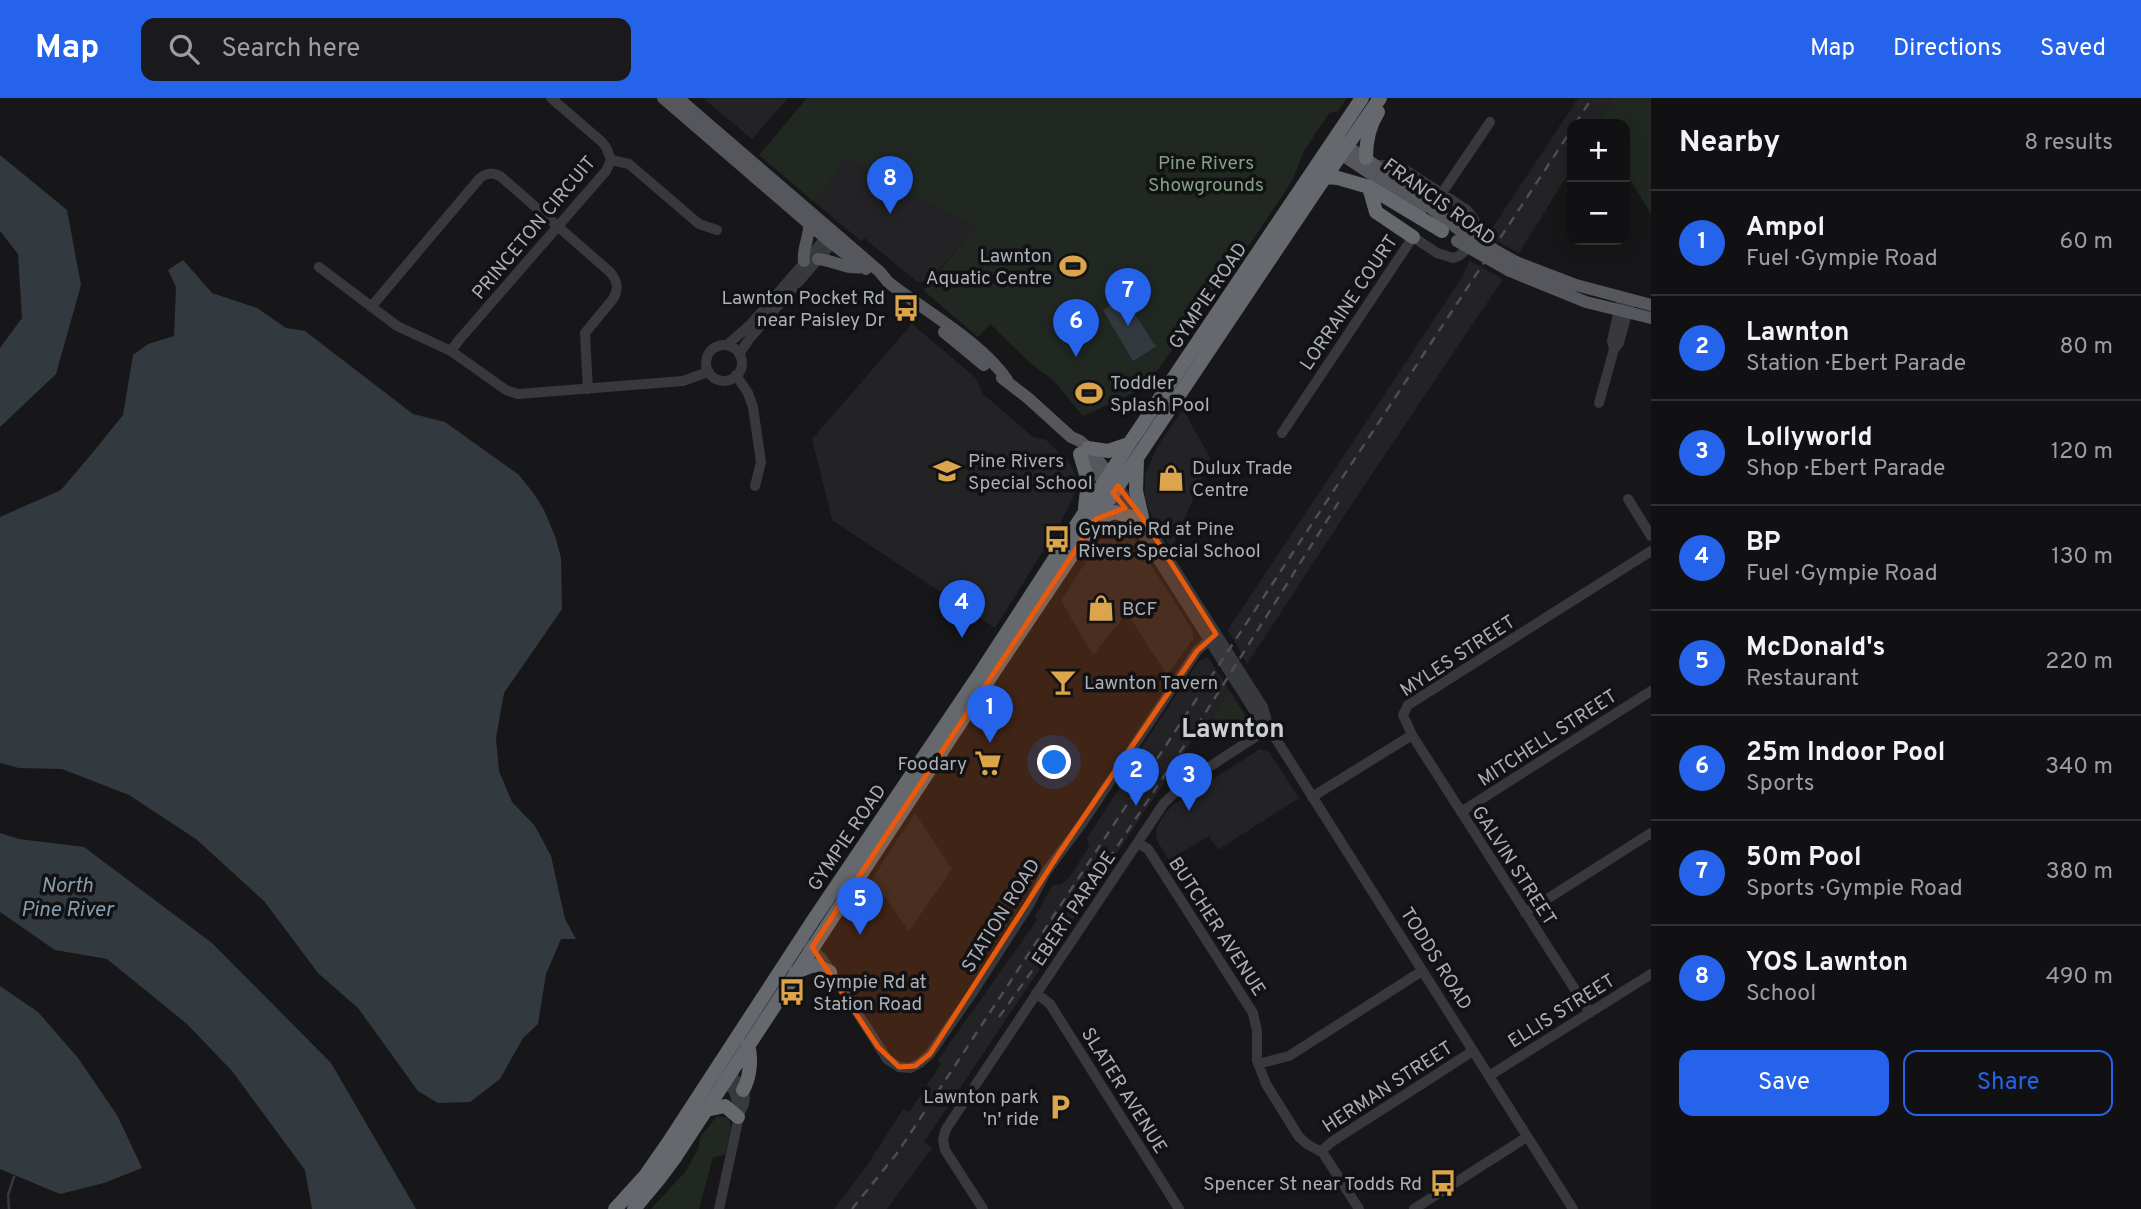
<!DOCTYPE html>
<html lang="en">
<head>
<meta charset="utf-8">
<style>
  body { margin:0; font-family:Overpass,sans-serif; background:#1a1a1c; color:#f1f3f6 }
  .controls { position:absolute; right:21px; top:21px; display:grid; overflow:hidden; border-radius:14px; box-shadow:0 4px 18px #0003 }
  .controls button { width:63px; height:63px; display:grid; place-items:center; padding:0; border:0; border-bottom:2px solid #303133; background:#111113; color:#f1f3f6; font:35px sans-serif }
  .you { position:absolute; left:1055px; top:665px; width:24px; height:24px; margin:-18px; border:5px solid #fff; border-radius:50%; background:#1a73e8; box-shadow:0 0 0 10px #1a73e833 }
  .badge { display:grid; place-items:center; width:46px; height:46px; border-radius:50%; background:#2563eb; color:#fff; font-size:23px; font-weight:700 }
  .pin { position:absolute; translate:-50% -58px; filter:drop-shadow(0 2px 4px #0008) }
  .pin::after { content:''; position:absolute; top:37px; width:24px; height:21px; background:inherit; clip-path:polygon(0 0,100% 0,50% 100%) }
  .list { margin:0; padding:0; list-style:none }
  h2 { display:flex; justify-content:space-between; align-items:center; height:91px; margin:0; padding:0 28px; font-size:30px }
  h2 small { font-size:23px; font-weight:400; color:#9c9da0 }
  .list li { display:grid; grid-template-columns:46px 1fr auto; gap:21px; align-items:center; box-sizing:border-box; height:105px; padding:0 28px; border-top:2px solid #303133 }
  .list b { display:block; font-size:26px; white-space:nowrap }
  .list p { margin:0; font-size:23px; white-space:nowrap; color:#9c9da0 }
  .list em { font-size:23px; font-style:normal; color:#9c9da0 }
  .actions { display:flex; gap:14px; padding:21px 28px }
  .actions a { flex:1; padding:16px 0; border:2px solid #2563eb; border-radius:14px; text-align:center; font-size:24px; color:#2563eb }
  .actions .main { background:#2563eb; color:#fff }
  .icon { flex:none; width:38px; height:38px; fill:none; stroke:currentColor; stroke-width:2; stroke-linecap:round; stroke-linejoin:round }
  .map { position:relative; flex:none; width:1651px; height:1111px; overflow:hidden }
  header { display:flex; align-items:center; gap:42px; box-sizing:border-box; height:98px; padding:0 35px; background:#2563eb; color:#fff }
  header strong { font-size:33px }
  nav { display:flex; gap:38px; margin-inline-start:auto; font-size:24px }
  .search { width:490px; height:63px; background:#1a1a1c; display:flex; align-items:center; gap:18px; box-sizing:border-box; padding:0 24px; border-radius:14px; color:#9c9da0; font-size:26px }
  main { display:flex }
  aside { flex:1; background:#111113 }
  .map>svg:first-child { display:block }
  .built { fill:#232325 }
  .green { fill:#212822 }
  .water { fill:#323a40 }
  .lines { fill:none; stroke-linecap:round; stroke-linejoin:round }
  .stream { stroke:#323a40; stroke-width:2.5 }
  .minor { stroke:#38393d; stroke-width:10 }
  .major { stroke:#55575c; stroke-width:12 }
  .highway { stroke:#65686d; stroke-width:14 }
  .rail { stroke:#4e4f54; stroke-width:2.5; stroke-dasharray:9 7; stroke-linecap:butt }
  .major-bridge { stroke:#55575c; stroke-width:12 }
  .marked { fill:#e8590c; fill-opacity:0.2; stroke:#e8590c; stroke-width:5; stroke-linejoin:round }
  .labels { text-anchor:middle; stroke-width:7; stroke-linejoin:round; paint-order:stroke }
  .park-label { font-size:19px; fill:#849f85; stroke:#121214 }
  .street-label { font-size:19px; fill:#abafb7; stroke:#121214 }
  .poi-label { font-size:19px; fill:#abafb7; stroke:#121214; text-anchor:start }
  .water-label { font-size:21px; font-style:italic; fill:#869dae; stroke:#121214 }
  .district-label { font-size:26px; font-weight:bold; fill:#cbced3; stroke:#121214 }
</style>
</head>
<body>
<header>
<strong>Map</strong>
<div class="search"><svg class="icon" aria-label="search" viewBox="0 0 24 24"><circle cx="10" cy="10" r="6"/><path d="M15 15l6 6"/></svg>Search here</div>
<nav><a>Map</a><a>Directions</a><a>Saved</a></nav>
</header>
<main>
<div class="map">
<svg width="1651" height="1111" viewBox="0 0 1651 1111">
  <rect width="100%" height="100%" fill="#171719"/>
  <path class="built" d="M703,0H788L752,41Z
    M1578,0H1613L1598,22V26H1572V70L1519,155L1487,138Z
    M847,60L977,129L927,185L916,183L864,140L861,143L813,103Z
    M1470,163L1503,181L1354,403L1247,566L1231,537L1227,533L1459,184Z
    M912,226L976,280L983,296L1033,339L1046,342L1070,365L1077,381L1076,393L1060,426L995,530L832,422L812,341Z
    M1183,311L1210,360L1172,451L1149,413L1145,400V377L1157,349Z
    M1123,427L1128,431L1193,533V541L1167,577L1127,515L1093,557L1061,503L1107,430Z
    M1206,559L1209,561L1231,595L1227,597L1209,625L1198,634L924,1044L932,1050L887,1111H834L868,1066L903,1011L909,1014L941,966L938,963L947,949L1037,822L1035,818L1053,787H1060L1069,780L1089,749L1087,740L1125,681V674L1198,564Z
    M1260,651L1269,654L1299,700L1218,752L1209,738L1169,762L1156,741L1157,729L1165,715L1174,706Z
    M915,715L952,771L909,833L872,781Z"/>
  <path class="green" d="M807,0H1347L1338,13L1329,15L1304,53L1292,83L1236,167L1217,179V187L1146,289L1083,318L1053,282L1030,265L990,226L978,239L923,192L976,129L847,61L813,103L759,57Z
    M1613,0H1651V116L1625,73V26H1598V22Z
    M1231,595L1250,624L1236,634L1217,628L1204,636L1201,632L1209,625L1227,597Z
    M717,1018L729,1020L731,1030L725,1057L713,1059L699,1111H651L685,1074L698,1051L701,1038Z"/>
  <path class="water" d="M0,57L67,112L81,187L56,276L0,329V250L22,220L18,156L0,133Z
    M183,162L212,195L257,210L286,230L305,233L413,316L445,324L519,377L534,396L544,412L556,441L561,460L562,511L504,595L496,640L499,673L512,704L535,728L551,758L565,821L576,841H561L546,876L538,926L523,940L500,981L470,1004L438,1005L418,993L358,910L318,875L264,803L196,741L129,697L62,671L19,670L0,665V419L61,392L89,359L123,317L133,257L148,246L174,238L176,189L168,172Z
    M1124,199L1154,246L1157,248L1133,263L1103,212Z
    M0,735L19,741L84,749L212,845L331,965L416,1111H312L305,1072L232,973L187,926L107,861L55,852L0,814Z
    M0,888L38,914L78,960L117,1017L142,1070L104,1085L60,1096L0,1071Z"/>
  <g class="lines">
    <path class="stream" d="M9,1111L8,1097L14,1079"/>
    <path class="minor" d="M611,62L629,66L699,126L717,132
      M1442,95L1490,24
      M319,169L397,228L451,253L506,292L518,296L683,283L708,274
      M371,209L480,80C487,75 492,74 500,78L610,174C618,183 619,191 613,201L585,235L588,291
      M727,247L751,226L828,137
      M706 265a18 18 0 1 1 36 0a18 18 0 1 1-36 0Z
      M1614,251L1612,243L1620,207
      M451,253L459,242L606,73L611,62L606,49L602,44L551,0
      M739,256L750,240L829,149L833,139
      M736,277L748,295L753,309L761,364L755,388
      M1599,305L1614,251L1619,245L1631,201
      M1282,335L1413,139L1437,155L1453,160L1459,158L1470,148L1478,136L1474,121L1467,112L1401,69L1392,67H1375
      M1118,388L1142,419L1263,609L1269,630
      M1113,395L1146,443L1258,619L1269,630L1573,1111
      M1628,401L1651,438
      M1312,699L1412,637
      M1461,714L1651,593
      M1138,745L1148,751L1253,915L1257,933V962L1266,986L1299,1039L1307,1046L1323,1055L1359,1111
      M1525,815L1651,735
      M808,847L822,860L887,961L899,969L910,970L920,965L930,956L973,894L1029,807L1046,774L1083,724L1197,553L1216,536
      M1036,895L1050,906L1179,1111
      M1590,915L1412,637L1403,617L1408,607L1651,453
      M1258,966L1289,958L1422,873
      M722,978L734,994L740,1014
      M1489,978L1651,876
      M1321,1053L1333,1043L1473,953
      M719,1111L740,1014C752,997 740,983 725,973
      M983,1111L945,1052L943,1041L946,1031L1164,705L1186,684L1269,630
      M1414,1111L1527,1039"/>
    <path class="major" d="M663,0L830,144L866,171
      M678,0L880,174L888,184C923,212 983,245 1007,282
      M1335,40L1375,67L1462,134
      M1333,51L1383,84L1420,114
      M818,161C833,162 847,172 862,169
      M804,163C802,151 810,138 809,126
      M1516,164L1576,187L1651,207
      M1510,173L1586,204L1651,220
      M944,234L984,267
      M1002,280L1028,300L1071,339L1080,343L1088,350L1114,382
      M1082,358L1109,389"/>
    <path class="highway" d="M1366,60C1366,44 1369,28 1378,14
      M1325,79L1338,80L1369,89L1442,133
      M1369,89L1376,114L1413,139
      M1088,350L1108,353L1129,346
      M1080,356L1088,383L1085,410
      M1137,361L1136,393L1142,419
      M1096,421L1115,414L1131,419
      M796,874L814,867L830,874
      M743,992C750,980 752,960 748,947
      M706,1012L725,1008L738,1019
      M615,1111L645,1078L668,1045L814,821L981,574L1129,346L1362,0
      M634,1111L659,1081L676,1058L1001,563L1315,94L1380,0"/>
    <path class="rail" d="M1575,26L1592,0
      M999,919L1069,821L1192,636L1340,402
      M852,1111L898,1054L1572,31"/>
    <path class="major-bridge" d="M1462,134L1516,164
      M1457,143L1510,173"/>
  </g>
  <path class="marked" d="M1118,388L1142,419L1216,536L1197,553L1058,757L930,956L915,968L899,969L878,949L812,849L1096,421L1125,410L1113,395Z"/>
  <defs>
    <symbol id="stadium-bare" viewBox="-9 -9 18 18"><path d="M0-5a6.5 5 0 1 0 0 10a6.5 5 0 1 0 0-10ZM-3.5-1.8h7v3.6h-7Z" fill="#dca54b" stroke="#121214" stroke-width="2.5" paint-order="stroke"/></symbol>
    <symbol id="bus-bare" viewBox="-9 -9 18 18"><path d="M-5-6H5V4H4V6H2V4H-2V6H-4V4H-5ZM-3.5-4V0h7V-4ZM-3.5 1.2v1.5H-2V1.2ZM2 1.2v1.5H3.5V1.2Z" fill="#dca54b" stroke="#121214" stroke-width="2.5" paint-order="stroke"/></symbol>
    <symbol id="school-bare" viewBox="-9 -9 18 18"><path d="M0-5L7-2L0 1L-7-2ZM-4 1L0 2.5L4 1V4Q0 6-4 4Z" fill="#dca54b" stroke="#121214" stroke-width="2.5" paint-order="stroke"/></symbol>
    <symbol id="shop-bare" viewBox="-9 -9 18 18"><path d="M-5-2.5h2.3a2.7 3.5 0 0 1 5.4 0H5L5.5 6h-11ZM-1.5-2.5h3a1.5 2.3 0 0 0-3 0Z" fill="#dca54b" stroke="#121214" stroke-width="2.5" paint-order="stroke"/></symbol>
    <symbol id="bar-bare" viewBox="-9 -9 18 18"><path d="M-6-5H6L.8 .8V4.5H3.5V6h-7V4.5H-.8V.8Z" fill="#dca54b" stroke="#121214" stroke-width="2.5" paint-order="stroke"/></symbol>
    <symbol id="supermarket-bare" viewBox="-9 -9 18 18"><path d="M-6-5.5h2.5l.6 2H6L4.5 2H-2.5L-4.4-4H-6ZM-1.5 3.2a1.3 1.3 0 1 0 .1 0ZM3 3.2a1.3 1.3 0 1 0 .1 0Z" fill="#dca54b" stroke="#121214" stroke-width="2.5" paint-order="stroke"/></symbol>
    <symbol id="parking-bare" viewBox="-9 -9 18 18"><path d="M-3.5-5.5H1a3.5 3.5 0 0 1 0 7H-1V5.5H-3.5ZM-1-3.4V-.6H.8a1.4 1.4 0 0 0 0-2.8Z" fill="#dca54b" stroke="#121214" stroke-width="2.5" paint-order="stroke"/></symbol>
  </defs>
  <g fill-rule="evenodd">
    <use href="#stadium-bare" x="1054" y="149" width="38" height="38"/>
    <use href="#bus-bare" x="887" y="191" width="38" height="38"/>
    <use href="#stadium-bare" x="1070" y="276" width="38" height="38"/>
    <use href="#school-bare" x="928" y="354" width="38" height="38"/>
    <use href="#shop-bare" x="1152" y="361" width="38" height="38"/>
    <use href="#bus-bare" x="1038" y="422" width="38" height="38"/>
    <use href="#shop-bare" x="1082" y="491" width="38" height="38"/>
    <use href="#bar-bare" x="1044" y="565" width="38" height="38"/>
    <use href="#supermarket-bare" x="969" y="646" width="38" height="38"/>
    <use href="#bus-bare" x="773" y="875" width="38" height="38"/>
    <use href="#parking-bare" x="1041" y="990" width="38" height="38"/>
    <use href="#bus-bare" x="1424" y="1066" width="38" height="38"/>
  </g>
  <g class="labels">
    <g class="park-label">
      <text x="1206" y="71">Pine Rivers<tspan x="1206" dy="22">Showgrounds</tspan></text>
    </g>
    <g class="street-label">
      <text transform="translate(1440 103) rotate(36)" y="7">FRANCIS ROAD</text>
      <text transform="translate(533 129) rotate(-50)" y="7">PRINCETON CIRCUIT</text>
      <text transform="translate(1207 197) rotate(-56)" y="7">GYMPIE ROAD</text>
      <text transform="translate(1348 204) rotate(-56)" y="7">LORRAINE COURT</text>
      <text transform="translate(1457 557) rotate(-33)" y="7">MYLES STREET</text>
      <text transform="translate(1547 639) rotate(-33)" y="7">MITCHELL STREET</text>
      <text transform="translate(846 739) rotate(-56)" y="7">GYMPIE ROAD</text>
      <text transform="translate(1515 767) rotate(57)" y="7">GALVIN STREET</text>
      <text transform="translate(1073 810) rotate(-56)" y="7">EBERT PARADE</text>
      <text transform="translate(1000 817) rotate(-58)" y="7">STATION ROAD</text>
      <text transform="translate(1218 828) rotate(57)" y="7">BUTCHER AVENUE</text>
      <text transform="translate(1437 860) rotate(58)" y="7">TODDS ROAD</text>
      <text transform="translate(1561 912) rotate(-32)" y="7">ELLIS STREET</text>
      <text transform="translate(1387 988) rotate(-33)" y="7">HERMAN STREET</text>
      <text transform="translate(1125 992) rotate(58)" y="7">SLATER AVENUE</text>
    </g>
    <g class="poi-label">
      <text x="1052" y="164" text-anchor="end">Lawnton<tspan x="1052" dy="22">Aquatic Centre</tspan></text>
      <text x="885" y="206" text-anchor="end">Lawnton Pocket Rd<tspan x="885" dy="22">near Paisley Dr</tspan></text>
      <text x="1110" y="291">Toddler<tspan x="1110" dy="22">Splash Pool</tspan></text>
      <text x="968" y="369">Pine Rivers<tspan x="968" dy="22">Special School</tspan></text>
      <text x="1192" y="376">Dulux Trade<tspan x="1192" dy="22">Centre</tspan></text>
      <text x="1078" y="437">Gympie Rd at Pine<tspan x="1078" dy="22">Rivers Special School</tspan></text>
      <text x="1122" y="517">BCF</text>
      <text x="1084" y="591">Lawnton Tavern</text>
      <text x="967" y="672" text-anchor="end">Foodary</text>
      <text x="813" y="890">Gympie Rd at<tspan x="813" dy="22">Station Road</tspan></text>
      <text x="1039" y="1005" text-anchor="end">Lawnton park<tspan x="1039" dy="22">'n' ride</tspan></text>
      <text x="1422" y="1092" text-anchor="end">Spencer St near Todds Rd</text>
    </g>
    <g class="water-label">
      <text x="67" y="794">North<tspan x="67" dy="24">Pine River</tspan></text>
    </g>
    <g class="district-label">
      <text x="1233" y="639">Lawnton</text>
    </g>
  </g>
</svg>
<div class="controls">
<button>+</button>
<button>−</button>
</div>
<div class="you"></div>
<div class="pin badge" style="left:990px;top:645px">1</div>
<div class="pin badge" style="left:1136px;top:708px">2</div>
<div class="pin badge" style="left:1189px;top:713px">3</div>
<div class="pin badge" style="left:962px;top:540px">4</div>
<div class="pin badge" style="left:860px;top:837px">5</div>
<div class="pin badge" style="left:1076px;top:259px">6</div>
<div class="pin badge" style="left:1128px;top:228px">7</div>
<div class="pin badge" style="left:890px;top:116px">8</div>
</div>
<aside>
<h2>Nearby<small>8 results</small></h2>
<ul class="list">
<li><span class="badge">1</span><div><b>Ampol</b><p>Fuel · Gympie Road</p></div><em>60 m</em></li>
<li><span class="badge">2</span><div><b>Lawnton</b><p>Station · Ebert Parade</p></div><em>80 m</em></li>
<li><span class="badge">3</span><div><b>Lollyworld</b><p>Shop · Ebert Parade</p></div><em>120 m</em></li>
<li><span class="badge">4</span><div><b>BP</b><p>Fuel · Gympie Road</p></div><em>130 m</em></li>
<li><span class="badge">5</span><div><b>McDonald's</b><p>Restaurant</p></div><em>220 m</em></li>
<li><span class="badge">6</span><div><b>25m Indoor Pool</b><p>Sports</p></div><em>340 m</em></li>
<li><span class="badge">7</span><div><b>50m Pool</b><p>Sports · Gympie Road</p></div><em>380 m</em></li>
<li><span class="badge">8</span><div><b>YOS Lawnton</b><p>School</p></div><em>490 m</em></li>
</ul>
<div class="actions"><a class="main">Save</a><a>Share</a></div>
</aside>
</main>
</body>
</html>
